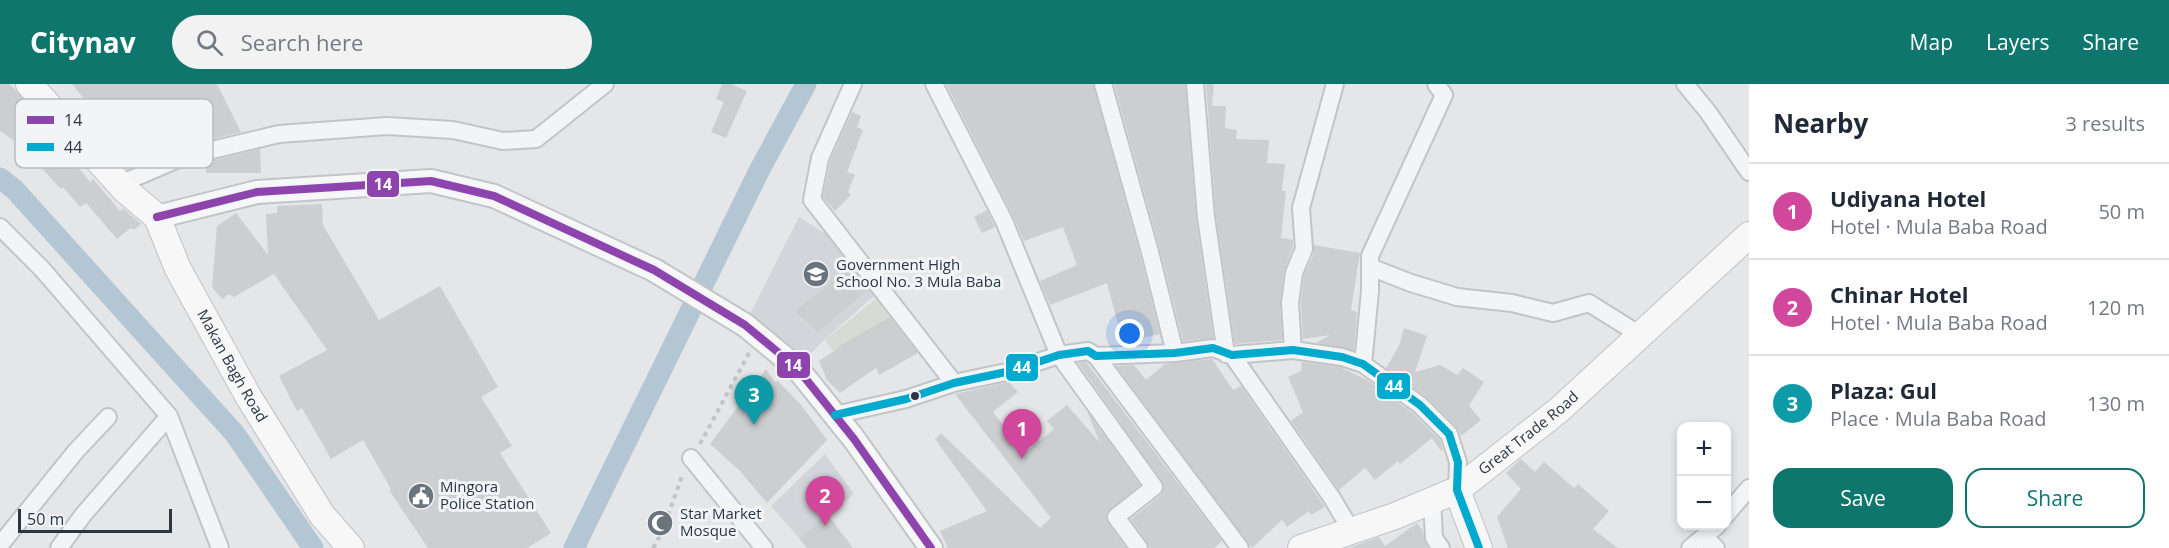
<!DOCTYPE html>
<html lang="en">
<head>
<meta charset="utf-8">
<style>
  body { margin:0; font-family:"Open Sans",sans-serif; background:#f2f2f3; color:#1f2937 }
  .controls { position:absolute; right:18px; bottom:18px; display:grid; overflow:hidden; border-radius:12px; box-shadow:0 3px 9px #0003 }
  .controls button { width:54px; height:54px; display:grid; place-items:center; padding:0; border:0; border-bottom:2px solid #e0e1e3; background:#fff; color:#1f2937; font:30px sans-serif }
  .scale { position:absolute; left:18px; bottom:15px; width:154px; box-sizing:border-box; padding-left:6px; border:3px solid #2a3642; border-top:0; font-size:16px; line-height:21px; white-space:nowrap; color:#2a3642; -webkit-text-stroke:4px #f2f5f8; paint-order:stroke }
  .you { position:absolute; left:1130px; top:250px; width:21px; height:21px; margin:-15px; border:4px solid #fff; border-radius:50%; background:#1a73e8; box-shadow:0 0 0 9px #1a73e833 }
  .badge { display:grid; place-items:center; width:39px; height:39px; border-radius:50%; background:#0f766e; color:#fff; font-size:20px; font-weight:700 }
  .pin { position:absolute; translate:-50% -50px; filter:drop-shadow(0 2px 3px #0008) }
  .pin::after { content:''; position:absolute; top:32px; width:21px; height:18px; background:inherit; clip-path:polygon(0 0,100% 0,50% 100%) }
  .list { margin:0; padding:0; list-style:none }
  h2 { display:flex; justify-content:space-between; align-items:center; height:78px; margin:0; padding:0 24px; font-size:26px }
  h2 small { font-size:20px; font-weight:400; color:#747a83 }
  .list li { display:grid; grid-template-columns:39px 1fr auto; gap:18px; align-items:center; box-sizing:border-box; height:96px; padding:0 24px; border-top:2px solid #e0e1e3 }
  .list b { display:block; font-size:22px; white-space:nowrap }
  .list p { margin:0; font-size:20px; white-space:nowrap; color:#747a83 }
  .list em { font-size:20px; font-style:normal; color:#747a83 }
  .actions { display:flex; gap:12px; padding:18px 24px }
  .actions a { flex:1; padding:14px 0; border:2px solid #0f766e; border-radius:18px; text-align:center; font-size:21px; color:#0f766e }
  .actions .main { background:#0f766e; color:#fff }
  .icon { flex:none; width:33px; height:33px; fill:none; stroke:currentColor; stroke-width:2; stroke-linecap:round; stroke-linejoin:round }
  .map { position:relative; flex:none; width:1749px; height:464px; overflow:hidden }
  header { display:flex; align-items:center; gap:36px; box-sizing:border-box; height:84px; padding:0 30px; background:#0f766e; color:#fff }
  header strong { font-size:28px }
  nav { display:flex; gap:33px; margin-inline-start:auto; font-size:21px }
  .search { width:420px; height:54px; background:#f2f2f3; display:flex; align-items:center; gap:15px; box-sizing:border-box; padding:0 21px; border-radius:33px; color:#747a83; font-size:22px }
  main { display:flex }
  aside { flex:1; background:#fff }
  .map>svg:first-child { display:block }
  .built { fill:#d2d6db }
  .green { fill:#d6dcd4 }
  .lines { fill:none; stroke-linecap:round; stroke-linejoin:round }
  .canal { stroke:#b3c6d3; stroke-width:21 }
  .building { fill:#ccced0 }
  .street-casing { stroke:#c2c4c6; stroke-width:20 }
  .secondary-casing { stroke:#c2c4c6; stroke-width:26 }
  .primary-casing { stroke:#c0c3c6; stroke-width:28 }
  .path { stroke:#c2c5c8; stroke-width:4; stroke-dasharray:4.5 4.5; stroke-linecap:butt }
  .street { stroke:#f3f4f6; stroke-width:16 }
  .secondary { stroke:#f7f7f7; stroke-width:22 }
  .primary { stroke:#f7f7f7; stroke-width:26 }
  .bus-1-casing { stroke:#f2f5f8; stroke-width:12 }
  .bus-2-casing { stroke:#f2f5f8; stroke-width:12 }
  .bus-1 { stroke:#8e44ad; stroke-width:8 }
  .bus-2 { stroke:#00a9ce; stroke-width:8 }
  .bus-dot { fill:#2a3642; stroke:#f2f5f8; stroke-width:2 }
  .labels { text-anchor:middle; stroke-width:6; stroke-linejoin:round; paint-order:stroke }
  .poi-label { font-size:15px; fill:#2a3642; stroke:#f2f5f8; text-anchor:start }
  .street-label { font-size:15px; fill:#2a3642; stroke:#f2f5f8 }
  .key { fill:#f2f5f8; stroke:#b6bcc1; stroke-width:1.5 }
  .key-label { font-size:16px; fill:#2a3642 }
  .line-badge { stroke:#f2f5f8; stroke-width:2 }
  .badge-label { font-size:16px; text-anchor:middle; font-weight:bold; fill:#fff }
</style>
</head>
<body>
<header>
<strong>Citynav</strong>
<div class="search"><svg class="icon" aria-label="search" viewBox="0 0 24 24"><circle cx="10" cy="10" r="6"/><path d="M15 15l6 6"/></svg>Search here</div>
<nav><a>Map</a><a>Layers</a><a>Share</a></nav>
</header>
<main>
<div class="map">
<svg width="1749" height="464" viewBox="0 0 1749 464">
  <rect width="100%" height="100%" fill="#e4e6e8"/>
  <path class="built" d="M799,133L829,152L847,170L876,210L822,258L797,284L746,238Z
    M825,370L854,410L799,454L771,422Z"/>
  <path class="green" d="M876,215L890,234L834,268L825,256Z"/>
  <g class="lines">
    <path class="canal" d="M0,94L15,106L235,350L313,464
      M574,464L759,87L806,0"/>
  </g>
  <path class="building" d="M0,0H9L16,6L90,98L93,95L120,127L123,124L141,140L134,146L131,144L117,155L86,119L80,123L63,103L61,105L19,60L0,47Z
    M72,0H217L241,48L205,57V53L196,58L195,55L138,81Z
    M722,0H731L747,7L726,54L711,48L724,18L716,15Z
    M946,0H1093L1140,171L1162,259L1159,250L1123,259L1107,199L1050,221L1040,197L1077,181L1063,143L1024,157L1013,132Z
    M1114,0H1185L1196,134L1213,254L1183,257L1160,165Z
    M1206,0H1214L1212,22H1226L1225,44L1237,46L1236,55L1269,56L1267,79L1285,80L1282,107H1286L1281,154L1293,156V163L1284,187L1280,218L1282,256L1235,260L1216,132Z
    M852,28L861,32L857,43L863,46L847,88L855,91L848,108L851,111L835,127L823,113L830,77Z
    M260,65L261,89H206V78Z
    M322,120L323,141L379,236L440,202L498,303L481,313L512,362L500,369L551,449L527,464H428L389,406L391,405L363,356L331,375L302,324L297,327L279,292L327,266L274,190L234,213L229,210L222,215L212,203L217,142L236,129L268,171L266,130L277,129V122Z
    M987,126L995,143L982,149L974,133Z
    M1314,161L1360,169L1351,226L1357,228L1354,266L1316,259L1330,251L1303,255L1301,219L1304,192L1314,169Z
    M851,183L868,206L818,248L795,227Z
    M890,233L918,269L879,291L876,284L840,309L827,296L819,277L837,265L836,264Z
    M1404,244L1427,252L1415,288L1440,281L1458,291L1463,284L1484,298L1469,322L1481,336L1461,352L1456,343L1427,314L1386,284L1399,262Z
    M1212,275L1233,306L1241,302L1325,423L1311,431L1309,427L1287,443L1282,436L1252,464L1116,282L1134,281L1146,296L1165,280Z
    M1086,278L1222,457L1214,464H1149L1147,458L1131,435L1161,411L1164,401L1078,279Z
    M1302,278L1340,283L1367,296L1413,329L1440,356L1443,366L1441,367L1432,354L1400,380L1398,377L1375,396L1365,384L1339,406L1291,337L1303,328L1288,293L1301,287Z
    M766,285L775,298L778,297L802,322L827,356L767,419L740,387L710,360Z
    M1009,298L1018,308L993,328L1025,369L1054,345L1047,337L1067,321L1100,359L1087,327L1140,401L1106,430L1108,439L1126,464H948L940,447L987,427L935,355L941,349L1040,444L1051,434L955,310Z
    M1521,375L1535,388L1544,378L1574,404L1578,400L1609,427L1593,445L1618,464H1508L1497,433L1521,405L1506,389Z
    M828,431L853,464H807L799,454Z
    M1417,439L1423,447L1424,455L1428,464H1348L1379,453L1385,462Z"/>
  <g class="lines">
    <defs>
      <path id="street" d="M853,0L820,74L812,116L954,299
        M934,0L1004,137L1059,271L1154,403L1116,433L1139,464
        M1103,0L1150,168L1175,269
        M1195,0L1206,133L1226,270
        M1685,0L1708,28L1749,88
        M120,100L183,73L279,50L387,42L453,46L503,57L536,55L605,0
        M0,143L42,185L169,332L220,464
        M1370,183L1411,199L1457,213L1512,219L1553,229L1589,219L1640,251
        M1293,266L1290,219L1294,189L1304,165L1301,124L1335,0
        M1232,271L1332,414L1351,446
        M1096,272L1240,464
        M1363,280L1370,207V172L1444,11L1436,0
        M835,331L906,315L954,299L1011,287L1059,271L1088,267L1096,272L1175,269L1213,264L1232,271L1293,266L1342,273L1363,280L1420,321L1449,350L1458,378L1457,406
        M691,374L764,464
        M1432,416L1434,454L1441,464
        M1726,431L1749,404
        M1704,453L1716,464
        M0,461L76,367L108,333
        M59,464L83,431L169,332
        M1690,464L1717,442"/>
      <path id="secondary" d="M157,133L257,108L431,97L494,112L654,186L745,241L797,284L854,355L931,464"/>
      <g id="primary">
        <path id="s1" d="M29,0L125,106L157,133L178,185L248,312L322,431L351,464"/>
        <path d="M1457,406L1479,464"/>
        <path id="s2" d="M1301,464L1395,432L1457,406L1559,326L1749,151"/>
      </g>
    </defs>
    <use href="#street" class="street-casing"/>
    <use href="#secondary" class="secondary-casing"/>
    <use href="#primary" class="primary-casing"/>
    <path class="path" d="M700,360L749,269
      M653,464L662,448L683,389"/>
    <use href="#street" class="street"/>
    <use href="#secondary" class="secondary"/>
    <use href="#primary" class="primary"/>
    <defs>
      <path id="bus-1" d="M157,133L257,108L431,97L494,112L654,186L745,241L797,284L854,355L931,464"/>
      <path id="bus-2" d="M835,331L906,315L954,299L1011,287L1059,271L1088,267L1096,272L1175,269L1213,264L1232,271L1293,266L1342,273L1363,280L1420,321L1449,350L1458,378L1457,406L1479,464"/>
    </defs>
    <use href="#bus-1" class="bus-1-casing"/>
    <use href="#bus-2" class="bus-2-casing"/>
    <use href="#bus-1" class="bus-1"/>
    <use href="#bus-2" class="bus-2"/>
  </g>
  <defs>
    <symbol id="school-disc" viewBox="-11 -11 22 22"><circle r="9.5" fill="#6b747c" stroke="#f2f5f8"/><path d="M0-5L7-2L0 1L-7-2ZM-4 1L0 2.5L4 1V4Q0 6-4 4Z" fill="#fff"/></symbol>
    <symbol id="civic-disc" viewBox="-11 -11 22 22"><circle r="9.5" fill="#6b747c" stroke="#f2f5f8"/><path d="M-.6-6.5H3V-4.5H.6V-3L4-1V1h2V6H-6V1h2V-1L-.6-3ZM-1.2 2.5V6h2.4V2.5Z" fill="#fff"/></symbol>
    <symbol id="mosque-disc" viewBox="-11 -11 22 22"><circle r="9.5" fill="#6b747c" stroke="#f2f5f8"/><path d="M3.5-4.9A6 6 0 1 0 3.5 4.9A5 5 0 1 1 3.5-4.9Z" fill="#fff"/></symbol>
  </defs>
  <g fill-rule="evenodd">
    <use href="#school-disc" x="801" y="175" width="30" height="30"/>
    <use href="#civic-disc" x="406" y="397" width="30" height="30"/>
    <use href="#mosque-disc" x="645" y="424" width="30" height="30"/>
  </g>
  <circle class="bus-dot" cx="915" cy="312" r="5"/>
  <g class="labels">
    <g class="poi-label">
      <text x="836" y="186">Government High<tspan x="836" dy="17">School No. 3 Mula Baba</tspan></text>
      <text x="440" y="408">Mingora<tspan x="440" dy="17">Police Station</tspan></text>
      <text x="680" y="435">Star Market<tspan x="680" dy="17">Mosque</tspan></text>
    </g>
    <g class="street-label">
      <text dy="5" stroke="none"><textPath href="#s1" startOffset="352">Makan Bagh Road</textPath></text>
      <text dy="5" stroke="none"><textPath href="#s2" startOffset="258">Great Trade Road</textPath></text>
    </g>
  </g>
  <rect x="15" y="15" width="198" height="69" rx="9" class="key"/>
  <rect x="27" y="32" width="27" height="8" fill="#8e44ad"/>
  <rect x="27" y="59" width="27" height="8" fill="#00a9ce"/>
  <g class="key-label">
    <text x="64" y="42">14</text>
    <text x="64" y="69">44</text>
  </g>
  <g class="line-badge">
    <rect x="366" y="86" width="34" height="28" rx="6" fill="#8e44ad"/>
    <rect x="776" y="267" width="35" height="28" rx="6" fill="#8e44ad"/>
    <rect x="1005" y="269" width="34" height="29" rx="6" fill="#00a9ce"/>
    <rect x="1376" y="288" width="35" height="28" rx="6" fill="#00a9ce"/>
  </g>
  <g class="badge-label">
    <text x="383" y="106">14</text>
    <text x="793" y="287">14</text>
    <text x="1022" y="289">44</text>
    <text x="1394" y="308">44</text>
  </g>
</svg>
<div class="controls">
<button>+</button>
<button>−</button>
</div>
<div class="scale">50 m</div>
<div class="you"></div>
<div class="pin badge" style="left:1022px;top:375px;background:#d1479c">1</div>
<div class="pin badge" style="left:825px;top:442px;background:#d1479c">2</div>
<div class="pin badge" style="left:754px;top:341px;background:#0f9aa8">3</div>
</div>
<aside>
<h2>Nearby<small>3 results</small></h2>
<ul class="list">
<li><span class="badge" style="background:#d1479c">1</span><div><b>Udiyana Hotel</b><p>Hotel · Mula Baba Road</p></div><em>50 m</em></li>
<li><span class="badge" style="background:#d1479c">2</span><div><b>Chinar Hotel</b><p>Hotel · Mula Baba Road</p></div><em>120 m</em></li>
<li><span class="badge" style="background:#0f9aa8">3</span><div><b>Plaza: Gul</b><p>Place · Mula Baba Road</p></div><em>130 m</em></li>
</ul>
<div class="actions"><a class="main">Save</a><a>Share</a></div>
</aside>
</main>
</body>
</html>
